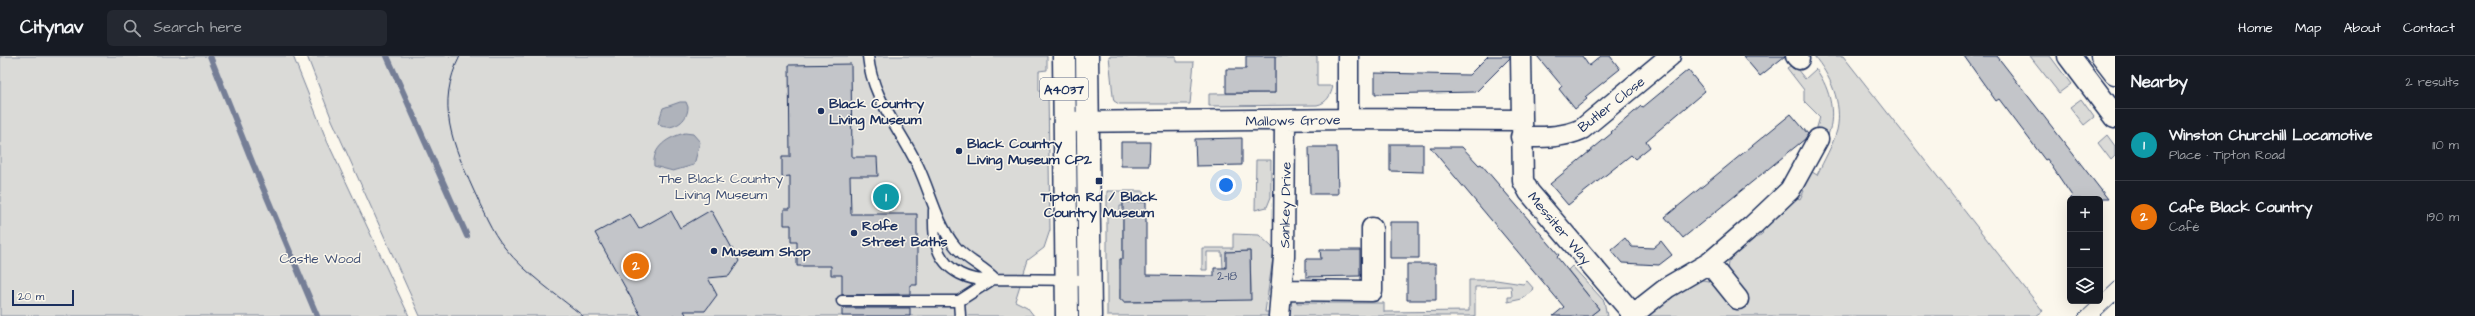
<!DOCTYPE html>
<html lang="en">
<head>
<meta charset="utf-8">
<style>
  body { margin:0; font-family:"Architects Daughter",sans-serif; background:#242831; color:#f1f3f6 }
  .controls { position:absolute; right:12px; bottom:12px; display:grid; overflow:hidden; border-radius:6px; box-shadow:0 4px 16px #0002 }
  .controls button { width:36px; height:36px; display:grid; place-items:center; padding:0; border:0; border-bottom:1px solid #363941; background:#171b24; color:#f1f3f6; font:20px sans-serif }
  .scale { position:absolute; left:12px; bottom:10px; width:62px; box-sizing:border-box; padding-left:4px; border:2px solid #1b2f5e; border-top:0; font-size:11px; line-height:14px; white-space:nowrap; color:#1b2f5e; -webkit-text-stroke:3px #fbf7ec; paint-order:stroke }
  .you { position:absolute; left:1226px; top:129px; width:14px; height:14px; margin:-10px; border:3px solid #fff; border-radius:50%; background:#1a73e8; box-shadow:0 0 0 6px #1a73e833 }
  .badge { display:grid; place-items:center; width:26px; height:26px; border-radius:50%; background:#919bb2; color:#fff; font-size:13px; font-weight:700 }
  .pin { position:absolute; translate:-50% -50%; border:2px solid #fff; box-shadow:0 1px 4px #0006 }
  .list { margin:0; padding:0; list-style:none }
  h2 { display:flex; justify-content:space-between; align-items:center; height:52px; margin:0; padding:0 16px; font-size:17px }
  h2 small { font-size:13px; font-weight:400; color:#9ea1a6 }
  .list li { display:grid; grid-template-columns:26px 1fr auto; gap:12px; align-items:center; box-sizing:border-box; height:72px; padding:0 16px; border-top:1px solid #363941 }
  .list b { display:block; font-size:15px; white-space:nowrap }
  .list p { margin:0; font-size:13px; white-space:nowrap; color:#9ea1a6 }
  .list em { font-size:13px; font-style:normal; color:#9ea1a6 }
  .icon { flex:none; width:22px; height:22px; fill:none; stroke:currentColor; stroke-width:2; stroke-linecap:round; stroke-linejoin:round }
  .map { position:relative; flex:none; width:2115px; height:260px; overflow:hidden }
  header { display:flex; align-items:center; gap:24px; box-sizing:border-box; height:56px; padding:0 20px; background:#171b24; border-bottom:1px solid #363941 }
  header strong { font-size:19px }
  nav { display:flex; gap:22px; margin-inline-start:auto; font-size:14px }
  .search { width:280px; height:36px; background:#242831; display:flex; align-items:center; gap:10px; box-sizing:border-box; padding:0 14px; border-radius:6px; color:#9ea1a6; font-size:15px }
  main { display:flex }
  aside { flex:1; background:#171b24 }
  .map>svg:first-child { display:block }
  .green { fill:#dadad7; stroke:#7a849a }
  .water { fill:#afb3bb; stroke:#747e96 }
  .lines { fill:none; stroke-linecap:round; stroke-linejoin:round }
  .stream { stroke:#747e96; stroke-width:6 }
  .building { fill:#c3c5c9; stroke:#1b2f5e }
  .service-casing { stroke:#1b2f5e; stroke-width:13 }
  .minor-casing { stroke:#1b2f5e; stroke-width:23 }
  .primary-casing { stroke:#1b2f5e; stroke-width:25 }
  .trunk-casing { stroke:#1b2f5e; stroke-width:25 }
  .service { stroke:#fbf7ec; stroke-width:10 }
  .minor { stroke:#fbf7ec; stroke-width:20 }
  .primary { stroke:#fbf7ec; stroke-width:22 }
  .trunk { stroke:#fbf7ec; stroke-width:22 }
  .tram { stroke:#1b2f5e; stroke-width:1 }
  .poi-dot { fill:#1b2f5e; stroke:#fbf7ec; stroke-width:1.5 }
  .labels { text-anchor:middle; stroke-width:3; stroke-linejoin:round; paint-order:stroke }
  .number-label { font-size:12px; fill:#455479 }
  .shield { fill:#fbf7ec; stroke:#5e6b89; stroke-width:1 }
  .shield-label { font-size:13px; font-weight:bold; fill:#1b2f5e }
  .poi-label { font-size:14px; font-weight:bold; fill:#1b2f5e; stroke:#fbf7ec; text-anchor:start }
  .street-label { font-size:14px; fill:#1b2f5e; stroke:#fbf7ec }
  .park-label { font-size:14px; fill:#415176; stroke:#fbf7ec }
</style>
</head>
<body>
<header>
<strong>Citynav</strong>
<div class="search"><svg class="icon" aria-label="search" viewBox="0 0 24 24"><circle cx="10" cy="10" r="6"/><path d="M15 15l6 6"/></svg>Search here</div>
<nav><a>Home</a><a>Map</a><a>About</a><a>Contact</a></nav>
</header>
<main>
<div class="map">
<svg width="2115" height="260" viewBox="0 0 2115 260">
  <rect width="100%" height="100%" fill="#fbf7ec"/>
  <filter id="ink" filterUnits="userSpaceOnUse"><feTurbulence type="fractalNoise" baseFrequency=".025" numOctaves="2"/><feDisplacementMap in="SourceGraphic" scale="8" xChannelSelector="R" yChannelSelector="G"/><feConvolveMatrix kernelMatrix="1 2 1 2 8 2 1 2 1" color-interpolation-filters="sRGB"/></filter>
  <g filter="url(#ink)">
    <path class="green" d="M0,0H293L327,85L409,260H0Z
      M307,0H1047V14L1039,15V35H1048L1050,174L1044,192L1028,204L1015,245L1027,251L1034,260H420L332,64Z
      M1109,0H1176V6H1194L1190,48H1119L1114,45L1113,40Z
      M1275,0H1317V30H1333C1331,39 1327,47 1317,49L1209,50V38L1275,37Z
      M1814,0H1843L2043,255L2036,260H1648L1679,234L1697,223L1714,226L1728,215C1724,199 1744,189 1754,179L1757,182L1763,177L1761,175L1786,153L1795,141L1800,143L1804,135L1800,132L1809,114L1817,119C1824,104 1833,89 1837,74C1843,47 1830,19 1814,0Z
      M2030,0H2050L2071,28L2059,37Z
      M1793,8L1805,23L1816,13C1831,34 1837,61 1826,84L1815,78L1820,61L1804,45V34L1787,12Z
      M2081,43L2094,61L2084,69L2070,51Z
      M2107,79L2115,90V100L2111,104L2098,87Z
      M1256,104H1271V141L1267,151L1255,154Z
      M1107,135H1143L1144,146H1123V150H1120V161H1123V203H1120V213H1123V233H1120V244H1123V246H1180V232L1251,236L1250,195L1227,196L1226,212H1223L1222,196H1207V214H1202V192H1233V178L1259,179L1272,191L1274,195L1265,256H1269V260H1107Z
      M1572,210L1604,245L1607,260H1590L1599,253L1568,214Z
      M1469,224H1496L1523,228L1527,225L1534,233L1522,243L1508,246V241H1512L1511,230L1475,231V260H1287L1289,242H1297V247H1384V256L1469,255Z"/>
    <path class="water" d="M680,46H686L688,51C688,65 674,74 661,70L658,67L663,52Z
      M685,77L693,78L700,86L694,109L673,115L654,110C652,91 668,81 685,77Z"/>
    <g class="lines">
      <path class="stream" d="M210,0L253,108L317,260
        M387,0L467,180"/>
    </g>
    <path class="building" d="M1246,0H1275V37H1226V13H1246Z
      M1488,0H1510V2L1476,36L1375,38V17L1469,19Z
      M1537,0H1582L1589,10L1601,0H1610L1620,13L1585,41L1587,43L1575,53L1559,33L1562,30Z
      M1743,0H1785L1760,20Z
      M1964,0H1997L2108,143H2069L2072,140L2047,103L2045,104L1999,43L1996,45Z
      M851,8L852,101H877L878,120H850L851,158H917V229H910V238L842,239V219H831V210H797V186H791V169H784V153H790V120L782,121V101H790L789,9Z
      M1688,14L1705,35L1646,85L1650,91L1635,103L1631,99L1568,149L1550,128L1612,77L1611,76L1641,50L1642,52Z
      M1791,58L1808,78L1805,83L1683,182L1665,161Z
      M1242,82V109L1196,110L1195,83Z
      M1121,86H1150L1149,110H1121Z
      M1390,88H1423V116L1390,115Z
      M1309,91H1337L1338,138H1310Z
      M1430,91H1462L1479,109L1481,108L1559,199L1557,201L1599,253L1590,260H1553L1564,251Z
      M1123,146H1146V219L1214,220V212H1226V196L1250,195L1251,244L1123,246V244H1120V203H1123Z
      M711,154L739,205L729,220L708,222L717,239L705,255H684L687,260H641L595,177L630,158L639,173L671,155L680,172Z
      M1390,166H1419V202H1390Z
      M1625,182L1632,191L1653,192L1661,185L1672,199L1659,209L1622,207L1611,194Z
      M1320,194H1360V220L1306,221V203H1321Z
      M1407,208H1436V244H1407Z
      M842,252H910V260H842Z"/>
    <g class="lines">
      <defs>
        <path id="service" d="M868,0C872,43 900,72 918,110C930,135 937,168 955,190C966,204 983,210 995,223
          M934,154C934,166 933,180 937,191C945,216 971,227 995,223L1089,224
          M842,245H959L990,225
          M959,245L960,260"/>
        <path id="minor" d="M1521,0L1523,125L1529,136L1633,258
          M1796,0L1799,3
          M1348,63V0
          M1064,66L1348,63L1521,64
          M1521,81C1543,81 1562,82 1582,73L1670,0
          M1709,207L1738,243
          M1281,234L1372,235V172
          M1279,260L1284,201L1285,64
          M1631,260L1668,231L1709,207L1752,170L1790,134L1818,83"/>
        <path id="primary" d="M1064,0L1067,260
          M1087,0L1090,260"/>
        <path id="trunk" d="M2069,0L2115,61
          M2102,0L2115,17"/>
      </defs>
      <use href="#service" class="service-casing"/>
      <use href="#minor" class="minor-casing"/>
      <use href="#primary" class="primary-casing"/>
      <use href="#trunk" class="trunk-casing"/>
      <use href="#service" class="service"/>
      <use href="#minor" class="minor"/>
      <use href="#primary" class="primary"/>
      <use href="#trunk" class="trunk"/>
      <path class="tram" d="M460,0C435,49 453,88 473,133C483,154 491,175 505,192C526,218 557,239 583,260
        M2100,240L2115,226
        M2078,260L2094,245
        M2100,260L2115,246"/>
    </g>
  </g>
  <g class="poi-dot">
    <circle cx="821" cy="55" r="4"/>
    <circle cx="959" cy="95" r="4"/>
    <rect x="1095" y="121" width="8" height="8" rx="2"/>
    <circle cx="854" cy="177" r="4"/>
    <circle cx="714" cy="195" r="4"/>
  </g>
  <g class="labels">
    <g class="number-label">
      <text x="1227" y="224">2-18</text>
    </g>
    <rect class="shield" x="1040" y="22" width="48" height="22" rx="3"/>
    <g class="shield-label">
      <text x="1064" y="38">A4037</text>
    </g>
    <g class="poi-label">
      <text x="829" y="52">Black Country<tspan x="829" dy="16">Living Museum</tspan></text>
      <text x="967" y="92">Black Country<tspan x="967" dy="16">Living Museum CP2</tspan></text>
      <text x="1099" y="145" text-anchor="middle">Tipton Rd / Black<tspan x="1099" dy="16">Country Museum</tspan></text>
      <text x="862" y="174">Rolfe<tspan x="862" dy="16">Street Baths</tspan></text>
      <text x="722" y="200">Museum Shop</text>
    </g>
    <g class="street-label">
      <text transform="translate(1611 48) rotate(-38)" y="5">Butler Close</text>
      <text transform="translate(1293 64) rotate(-1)" y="5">Mallows Grove</text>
      <text transform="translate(1285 149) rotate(-89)" y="5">Sankey Drive</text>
      <text transform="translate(1560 172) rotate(50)" y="5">Messiter Way</text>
    </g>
    <g class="park-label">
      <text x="721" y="127">The Black Country<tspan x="721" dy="16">Living Museum</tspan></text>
      <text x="320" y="207">Castle Wood</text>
    </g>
  </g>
</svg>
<div class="controls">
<button>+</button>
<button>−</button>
<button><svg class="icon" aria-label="layers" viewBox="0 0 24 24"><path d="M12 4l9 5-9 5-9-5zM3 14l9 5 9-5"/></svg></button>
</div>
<div class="scale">20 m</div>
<div class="you"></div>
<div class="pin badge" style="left:886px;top:141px;background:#0f9aa8">1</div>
<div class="pin badge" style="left:636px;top:210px;background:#e8710a">2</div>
</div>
<aside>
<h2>Nearby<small>2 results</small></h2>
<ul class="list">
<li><span class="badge" style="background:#0f9aa8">1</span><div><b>Winston Churchill Locamotive</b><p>Place · Tipton Road</p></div><em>110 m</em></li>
<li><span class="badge" style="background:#e8710a">2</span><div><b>Cafe Black Country</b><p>Café</p></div><em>190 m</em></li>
</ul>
</aside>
</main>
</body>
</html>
